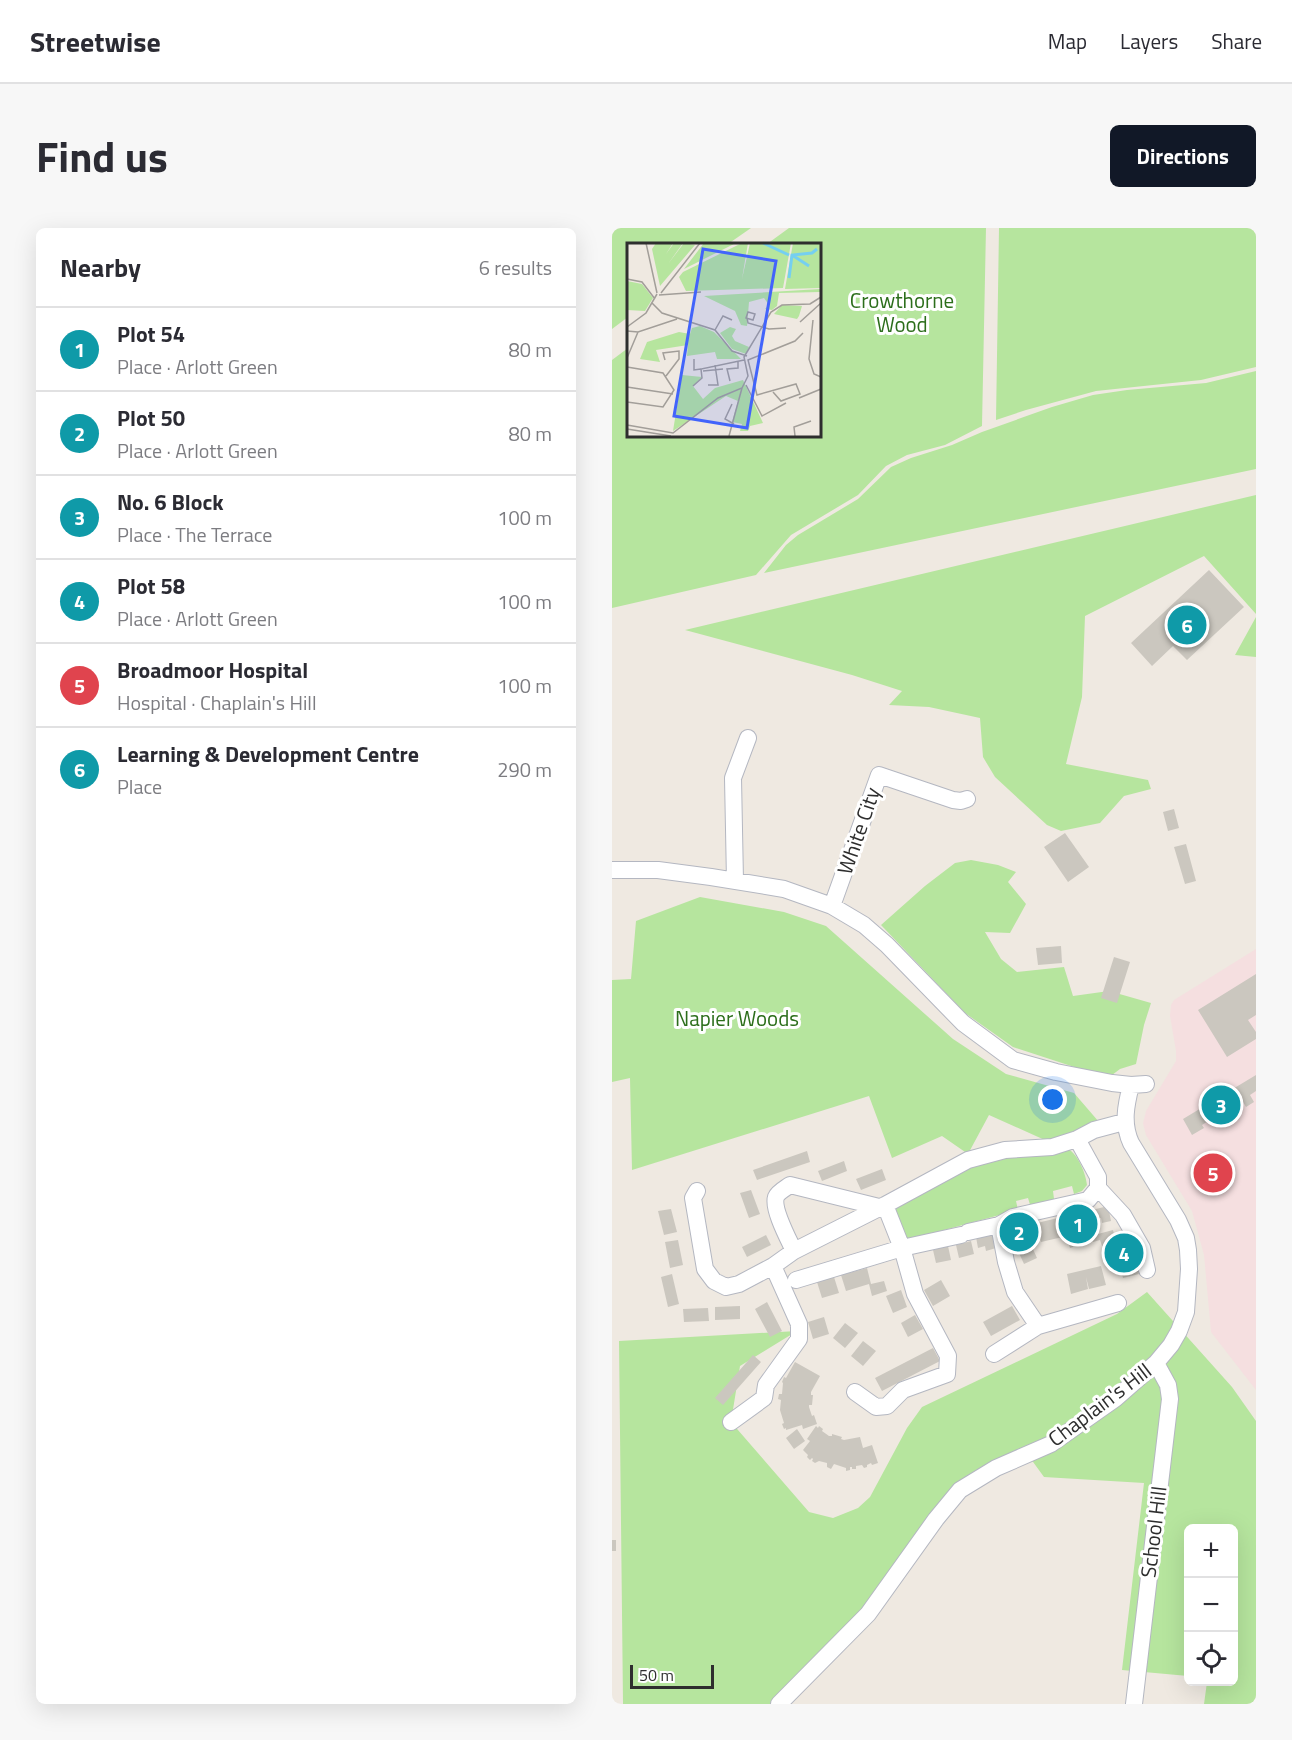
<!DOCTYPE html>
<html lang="en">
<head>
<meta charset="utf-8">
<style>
  body { margin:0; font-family:"Titillium Web",sans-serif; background:#f7f7f7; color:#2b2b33 }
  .controls { position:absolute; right:18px; bottom:18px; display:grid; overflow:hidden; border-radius:9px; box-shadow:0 6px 24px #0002 }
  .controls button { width:54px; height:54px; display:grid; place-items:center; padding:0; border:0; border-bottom:2px solid #e1e1e2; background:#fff; color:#2b2b33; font:30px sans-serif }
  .scale { position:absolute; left:18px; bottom:15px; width:84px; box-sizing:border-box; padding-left:6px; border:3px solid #2e2e2e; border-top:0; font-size:16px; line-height:21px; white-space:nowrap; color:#2e2e2e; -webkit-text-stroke:4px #fff; paint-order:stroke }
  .you { position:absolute; left:441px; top:872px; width:21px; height:21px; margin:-15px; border:4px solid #fff; border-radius:50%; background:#1a73e8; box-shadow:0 0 0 9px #1a73e833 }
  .badge { display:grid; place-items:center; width:39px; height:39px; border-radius:50%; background:#111827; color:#fff; font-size:20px; font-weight:700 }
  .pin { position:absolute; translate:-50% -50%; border:3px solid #fff; box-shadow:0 2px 6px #0006 }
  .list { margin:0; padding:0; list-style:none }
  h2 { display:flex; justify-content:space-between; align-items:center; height:78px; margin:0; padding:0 24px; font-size:26px }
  h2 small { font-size:20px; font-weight:400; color:#7c7c81 }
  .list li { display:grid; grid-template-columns:39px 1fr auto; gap:18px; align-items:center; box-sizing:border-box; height:84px; padding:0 24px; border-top:2px solid #e1e1e2 }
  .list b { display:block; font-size:22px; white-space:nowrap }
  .list p { margin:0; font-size:20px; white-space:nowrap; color:#7c7c81 }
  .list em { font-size:20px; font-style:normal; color:#7c7c81 }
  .icon { flex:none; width:33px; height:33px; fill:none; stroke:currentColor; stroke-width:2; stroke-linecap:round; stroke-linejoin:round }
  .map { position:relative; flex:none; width:644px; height:1476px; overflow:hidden; border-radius:9px }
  header { display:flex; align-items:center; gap:36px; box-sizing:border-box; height:84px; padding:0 30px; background:#fff; border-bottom:2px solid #e1e1e2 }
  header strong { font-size:28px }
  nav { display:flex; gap:33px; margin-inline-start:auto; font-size:21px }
  .intro { display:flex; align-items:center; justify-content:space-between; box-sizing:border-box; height:144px; padding:0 36px }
  h1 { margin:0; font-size:42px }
  .button { padding:15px 27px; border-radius:9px; background:#111827; color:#fff; font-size:21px; font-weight:700 }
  main { display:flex; gap:36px; padding:0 36px }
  aside { flex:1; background:#fff; border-radius:9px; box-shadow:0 6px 24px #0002 }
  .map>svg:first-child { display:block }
  .medical { fill:#f5dfe0 }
  .green { fill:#b6e59e }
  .building { fill:#cbc7bf }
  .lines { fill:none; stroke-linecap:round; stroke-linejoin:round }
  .minor-casing { stroke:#b4b7c1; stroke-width:18 }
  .minor { stroke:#fff; stroke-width:16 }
  .labels { text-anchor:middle; stroke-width:6; stroke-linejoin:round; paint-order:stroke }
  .park-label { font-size:21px; fill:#2c6e1b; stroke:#fff }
  .street-label { font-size:21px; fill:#2e2e2e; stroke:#fff }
  .inset-river { fill:none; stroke:#75cff0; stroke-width:3 }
  .inset-road { fill:none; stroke:#a29e99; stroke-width:1.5 }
  .view { fill:#4264fb; fill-opacity:0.15; stroke:#4264fb; stroke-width:3 }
  .inset-edge { fill:none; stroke:#2e2e2e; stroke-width:3 }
</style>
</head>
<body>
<header>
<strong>Streetwise</strong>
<nav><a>Map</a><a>Layers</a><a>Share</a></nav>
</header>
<div class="intro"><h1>Find us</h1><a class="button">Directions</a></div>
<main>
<aside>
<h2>Nearby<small>6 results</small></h2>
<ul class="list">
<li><span class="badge" style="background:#0f9aa8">1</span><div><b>Plot 54</b><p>Place · Arlott Green</p></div><em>80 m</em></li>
<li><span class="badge" style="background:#0f9aa8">2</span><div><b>Plot 50</b><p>Place · Arlott Green</p></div><em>80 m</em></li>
<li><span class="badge" style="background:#0f9aa8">3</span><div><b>No. 6 Block</b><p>Place · The Terrace</p></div><em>100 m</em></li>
<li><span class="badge" style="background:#0f9aa8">4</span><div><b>Plot 58</b><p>Place · Arlott Green</p></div><em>100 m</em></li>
<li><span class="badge" style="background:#e0444e">5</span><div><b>Broadmoor Hospital</b><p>Hospital · Chaplain's Hill</p></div><em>100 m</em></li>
<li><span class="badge" style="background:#0f9aa8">6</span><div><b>Learning &amp; Development Centre</b><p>Place</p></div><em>290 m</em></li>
</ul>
</aside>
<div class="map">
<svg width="644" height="1476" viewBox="0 0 644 1476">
  <rect width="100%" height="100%" fill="#efe9e1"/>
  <path class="medical" d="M644,721V1162L599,1104L592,1027L580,983L534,907L531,895L534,883L564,833V823L558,788L559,777L562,772Z"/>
  <path class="green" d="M0,0H139L116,16H16V89L0,101Z
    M177,0H374L370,198L333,217L295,227L274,238L246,267L179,307L144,347L0,380V132L16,120V207H207V16H155Z
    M387,0H644V139L589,152L484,163L414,182L384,192Z
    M644,143V241L152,345L174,317L186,307L246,271L279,239L299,230L340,217L370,204L440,179L481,167L515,162L594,155Z
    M644,267V386L592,328L473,388L470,469L454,536L536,552L539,561L512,568L488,595L449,603L435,597L383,549L371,529L368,490L317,479L277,477L290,463L240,447L73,402Z
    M644,389V429L623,427Z
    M359,632L386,637L404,644L396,654L414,676L398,705L373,704L389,731L405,744L452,739L461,768L497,763L539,775L532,797L524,836L508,841L496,850L401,819L353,785L269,697L313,658L343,635Z
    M88,669L172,684L214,698L341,811L394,846L462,865L487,894L435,913L377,887L356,926L330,908L280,930L257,868L20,942L18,850L0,854V752L19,751L24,693Z
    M456,921C466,926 474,946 475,957L470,963L462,966L460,958L441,963L442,971L419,980L416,970L404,973L406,982L288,1014L280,980L367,935L389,930Z
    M535,1064L620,1159L644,1193V1476H592L595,1454H622V1300H576V1448L510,1442L532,1255L432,1249L416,1227L348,1262L256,1386L165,1476H11L7,1113L185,1103L128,1138L119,1194L197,1284L221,1290L246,1280L258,1269L295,1200L310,1179L505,1086Z"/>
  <path class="building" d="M597,342L632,379L575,432L561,418L540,438L519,415Z
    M562,581L567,600L556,603L551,584Z
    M453,605L477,639L456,654L432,619Z
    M574,616L584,653L573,656L562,619Z
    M449,718L450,735L426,737L424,720Z
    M502,729L518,734L505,775L489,770Z
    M644,746V787L636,792L644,804V811L615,829L586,782Z
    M644,847V863L638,867L642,874L634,879L630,872L611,883L615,890L608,895L604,888L590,897L592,900L580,907L571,891Z
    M195,923L198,934L145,952L141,942Z
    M232,933L235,943L210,953L206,943Z
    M270,941L274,952L249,962L244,951Z
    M139,962L148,986L137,990L128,965Z
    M496,978L499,993L490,995L489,990L482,992L480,982Z
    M59,981L65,1004L52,1007L46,983Z
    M475,982L480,1003L465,1006L460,986Z
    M450,989L455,1008L429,1014L425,995Z
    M413,997L416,1008L410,1009L411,1014L401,1016L398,1001Z
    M501,1002L504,1015L517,1011L521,1026L505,1030L501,1015L490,1018L488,1012L481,1014L479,1004L485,1003L486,1006Z
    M380,1005L384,1020L374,1023L373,1018L366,1020L364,1009Z
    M154,1007L159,1017L135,1029L130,1019Z
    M465,1007L467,1017L458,1020L455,1010Z
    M66,1012L71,1037L58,1040L53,1014Z
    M359,1013L362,1026L347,1030L344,1017Z
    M336,1018L339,1032L324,1035L321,1022Z
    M420,1019L425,1030L412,1036L407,1025Z
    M523,1033L527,1046L511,1050L508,1036Z
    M489,1038L494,1057L477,1061L474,1049L476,1061L459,1066L455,1046Z
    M255,1040L259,1056L272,1053L275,1063L260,1068L257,1056L234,1063L229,1047Z
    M60,1046L67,1076L56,1079L49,1049Z
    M222,1049L227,1065L210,1070L205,1054Z
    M329,1052L338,1068L321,1078L312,1062Z
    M289,1062L295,1079L281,1085L274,1068Z
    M155,1074L170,1103L158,1109L143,1081Z
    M128,1078V1091L103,1092V1079Z
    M400,1078L408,1092L379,1108L371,1094Z
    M96,1080L97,1093L72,1094L71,1081Z
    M303,1087L311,1101L296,1109L289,1095Z
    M212,1089L217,1106L201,1111L196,1094Z
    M233,1095L246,1105L233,1120L221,1110Z
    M251,1113L264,1123L251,1138L239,1128Z
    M321,1120L328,1133L270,1163L263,1150Z
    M141,1127L149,1134L111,1177L103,1170Z
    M183,1134L208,1148L199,1164V1167H201L200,1177H197V1179L200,1188L202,1187L205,1196L191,1201L190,1197L174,1202V1200L172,1201L170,1196L172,1195L168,1182L169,1172L166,1171L167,1166H170L171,1155L170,1154L172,1149L174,1150Z
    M204,1198L206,1200L207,1198L211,1201L210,1203L217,1208H220V1206L230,1209L229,1211L232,1212L248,1209L251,1220L260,1217L266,1235L260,1237L259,1235L255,1237V1239L252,1240L250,1237L244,1238V1241H240V1239H238V1242L234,1243V1240L222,1236L219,1241L215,1239V1235L207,1233L203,1235L200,1233L201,1231L200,1230L198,1232L195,1229L196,1227L191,1222L198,1213L195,1211Z
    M185,1201L193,1213L182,1221L174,1210Z
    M0,1312H4V1323H0Z"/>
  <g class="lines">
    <defs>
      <path id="minor" d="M0,642H46L99,649L172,661L220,678L252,697L275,717L351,795L401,832L444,844L500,855L519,857L534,856
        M123,653L121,550L136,510
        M220,678L267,547L341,572L349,573L355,571
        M486,960L511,987L530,1020L535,1042
        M85,963L81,970L93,1041L102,1053L114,1059L127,1056L161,1038
        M356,1004L387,997
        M182,1023C177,1012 160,981 164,969C166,964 174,960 178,957L267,979
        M184,1052L290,1020L349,1007
        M426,1098L403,1064L394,1034L387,997L401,989L476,972L486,960V949L465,911
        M382,1126L426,1098L506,1075
        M243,1164L264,1179L275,1178L291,1162L335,1146L336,1128L303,1066L290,1020L273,977
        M119,1194L152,1170L154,1157L187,1111V1096L161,1038L182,1023L273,977L356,932L393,922L440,919L465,911L482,902L512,894
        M167,1476L256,1386L324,1291L348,1262L384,1240L439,1216L503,1171L544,1135L559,1117L567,1103L574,1084L577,1041L576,1022L574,1010L566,992L519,915C510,895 514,877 519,857
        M522,1476L558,1171L556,1157L544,1135"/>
    </defs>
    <use href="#minor" class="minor-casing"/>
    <use href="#minor" class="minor"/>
  </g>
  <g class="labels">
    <g class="park-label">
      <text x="290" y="80">Crowthorne<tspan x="290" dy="24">Wood</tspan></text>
      <text x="125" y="798">Napier Woods</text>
    </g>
    <g class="street-label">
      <text transform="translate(247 603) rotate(-71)" y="7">White City</text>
      <text transform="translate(488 1177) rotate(-37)" y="7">Chaplain's Hill</text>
      <text transform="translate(542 1304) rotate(-83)" y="7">School Hill</text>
    </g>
  </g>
  <g transform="translate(15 15)">
    <rect width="194" height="194" fill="#efe9e1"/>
    <path d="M29,0H46L39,11L47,0H56L41,21L57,0L68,2L33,43L25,6ZM77,0H109L57,26ZM115,0H121L115,36L123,0H164L156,45L59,48L52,34L56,29ZM166,0H193V45L158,46ZM0,38L15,41L26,55L18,68L0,67ZM193,46V49L152,50L150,63L145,67L138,66L142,62L137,55L122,59L120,83L114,82L108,68L77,53ZM155,62L175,63L172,73L170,76L147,71ZM73,83L87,89L114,116H90L88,109L60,113L61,102L29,107L33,119L13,116L20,99L52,89L63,91L65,85ZM103,84L109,86L105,93L108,98L122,104L119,111L105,106L93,90ZM55,132L75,134L66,143L76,156L88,145L116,137L136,180L123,183L121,188H113L115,181L105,179L111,158L99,153L46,188Z" fill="#b6e59e"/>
    <path class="inset-river" d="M136,0L162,12M165,12L182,23M162,35L165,12L185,10L190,6"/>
    <path class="inset-road" d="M19,0L30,50M0,36L15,39L28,56M34,50L73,0M32,52L74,49M25,60L35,70L88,87L105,108L120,113M121,69L128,71L126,77L119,75ZM120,75L121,80L142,86L159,85M186,77L182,116L187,131L194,134M173,79L194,60M0,84L19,70L30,51M88,87L96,73L105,77M0,88L11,89L50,76M0,115L11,89M67,116V127L74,126M38,117L36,110L52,108V116L39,133M0,124L36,130L47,147L36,164L0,159M76,128L96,126M103,138L100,126L111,125V118M81,142H91L88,122M119,142L135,173L159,160M66,143L75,135L74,126L117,117M0,144L46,151M146,149L154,158L173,151L169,141L130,152L121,117L168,98L176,90M172,155L194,146M105,161L98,176L107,181M0,182L46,190L91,155L115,145L121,133L117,114L144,69L155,62L183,61L194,54M0,186L44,193M102,193L115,145M168,193L167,184L184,178"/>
    <path class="view" d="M76,6L149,18L120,185L47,173Z"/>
    <rect width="194" height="194" class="inset-edge"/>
  </g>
</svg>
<div class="controls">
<button>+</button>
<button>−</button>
<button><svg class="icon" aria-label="locate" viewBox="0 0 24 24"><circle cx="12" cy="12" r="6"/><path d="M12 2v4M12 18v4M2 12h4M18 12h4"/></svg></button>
</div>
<div class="scale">50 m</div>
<div class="you"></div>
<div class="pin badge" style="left:466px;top:996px;background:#0f9aa8">1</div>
<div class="pin badge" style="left:407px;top:1004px;background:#0f9aa8">2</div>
<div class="pin badge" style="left:609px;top:877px;background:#0f9aa8">3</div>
<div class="pin badge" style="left:512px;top:1025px;background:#0f9aa8">4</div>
<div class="pin badge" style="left:601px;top:945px;background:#e0444e">5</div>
<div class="pin badge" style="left:575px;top:397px;background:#0f9aa8">6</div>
</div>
</main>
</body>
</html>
